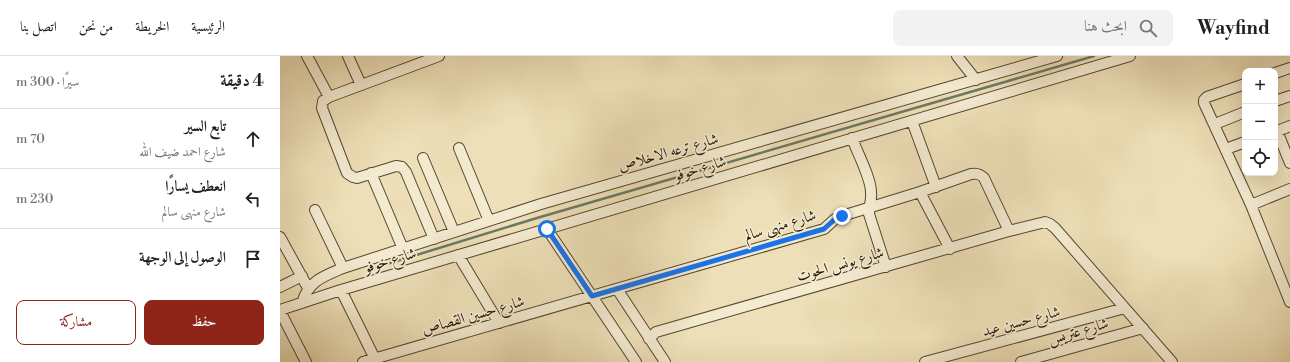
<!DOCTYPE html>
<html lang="ar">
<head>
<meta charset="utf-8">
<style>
  body { margin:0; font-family:"Libre Bodoni",Amiri,serif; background:#f2f2f2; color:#202124; direction:rtl }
  .controls { position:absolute; right:12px; top:12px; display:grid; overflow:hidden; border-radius:8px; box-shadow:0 4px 16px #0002 }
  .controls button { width:36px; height:36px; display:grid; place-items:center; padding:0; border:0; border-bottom:1px solid #e0e0e0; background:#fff; color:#202124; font:20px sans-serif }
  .stop { position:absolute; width:12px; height:12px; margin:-9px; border:3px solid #1a73e8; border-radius:50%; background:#fff }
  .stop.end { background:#1a73e8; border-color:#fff; box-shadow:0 1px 4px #0008 }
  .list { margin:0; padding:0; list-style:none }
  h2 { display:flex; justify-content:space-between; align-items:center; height:52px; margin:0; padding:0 16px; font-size:17px }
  h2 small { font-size:13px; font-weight:400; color:#757577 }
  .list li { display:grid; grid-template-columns:26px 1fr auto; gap:12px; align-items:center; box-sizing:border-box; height:60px; padding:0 16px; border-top:1px solid #e0e0e0 }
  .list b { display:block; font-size:15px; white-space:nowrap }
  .list p { margin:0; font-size:13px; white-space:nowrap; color:#757577 }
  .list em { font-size:13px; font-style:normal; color:#757577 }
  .actions { display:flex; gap:8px; padding:12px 16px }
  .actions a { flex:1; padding:9px 0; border:1px solid #8f2418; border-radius:8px; text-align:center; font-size:14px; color:#8f2418 }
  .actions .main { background:#8f2418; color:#fff }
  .icon { flex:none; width:22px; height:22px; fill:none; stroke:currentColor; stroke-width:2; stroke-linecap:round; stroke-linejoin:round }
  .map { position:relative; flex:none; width:1010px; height:306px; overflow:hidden; direction:ltr }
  header { display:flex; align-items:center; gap:24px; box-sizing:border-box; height:56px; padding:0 20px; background:#fff; border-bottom:1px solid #e0e0e0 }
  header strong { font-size:19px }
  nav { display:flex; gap:22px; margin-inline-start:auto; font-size:14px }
  .search { width:280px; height:36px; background:#f2f2f2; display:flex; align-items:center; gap:10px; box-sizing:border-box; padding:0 14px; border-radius:8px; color:#757577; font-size:15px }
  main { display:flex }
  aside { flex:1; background:#fff }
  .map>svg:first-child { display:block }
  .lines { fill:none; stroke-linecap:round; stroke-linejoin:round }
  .stream { stroke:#6b7967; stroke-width:2.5 }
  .minor-casing { stroke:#564630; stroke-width:12 }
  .minor { stroke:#f3ead0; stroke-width:10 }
  .route { stroke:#1a73e8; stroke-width:5 }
  .labels { text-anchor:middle; stroke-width:3.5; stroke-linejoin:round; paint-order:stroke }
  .street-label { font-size:15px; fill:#241303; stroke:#f3ead0 }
</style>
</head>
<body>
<header>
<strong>Wayfind</strong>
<div class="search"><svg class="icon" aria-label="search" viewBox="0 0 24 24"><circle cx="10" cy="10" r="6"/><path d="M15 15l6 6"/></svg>ابحث هنا</div>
<nav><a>الرئيسية</a><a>الخريطة</a><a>من نحن</a><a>اتصل بنا</a></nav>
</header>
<main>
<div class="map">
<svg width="1010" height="306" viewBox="0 0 1010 306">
  <rect width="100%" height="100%" fill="#eddfb7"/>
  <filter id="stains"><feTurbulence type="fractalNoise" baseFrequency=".005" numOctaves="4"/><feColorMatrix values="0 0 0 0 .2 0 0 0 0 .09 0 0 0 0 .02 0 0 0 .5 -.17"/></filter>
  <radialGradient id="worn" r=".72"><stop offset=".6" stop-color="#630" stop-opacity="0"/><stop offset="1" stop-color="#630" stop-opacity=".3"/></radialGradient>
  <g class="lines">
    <path class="stream" d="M94,212L257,162L814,0"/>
    <defs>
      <path id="minor" d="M27,0L49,41
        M68,0L81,29
        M677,0L696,24
        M995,17L1010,12
        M965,28L927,41L924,44V47L971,149L1010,246
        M995,45L1010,40
        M632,65L656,131
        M935,68L965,56
        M997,75L1010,107
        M995,76L1010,70
        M572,82C577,96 591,122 591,136C592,144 589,150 589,158L606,211
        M179,92L209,165
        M946,93L965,86
        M143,102L174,176
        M91,117L123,193
        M640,136L670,193
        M971,149L1010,133
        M35,154L63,212
        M267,173L356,306
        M0,181L28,232
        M154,183L126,116L122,111L116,110L77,122L73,121L67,117L42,52L43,45L49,41L159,0
        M178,199L219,267
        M0,231L22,220
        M337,233L385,306
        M61,234L95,303
        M22,247C28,225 44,220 63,212L261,148L777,0
        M0,254L61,234L850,0
        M0,255L26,306
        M369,283L376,276L729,175L765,166L770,168L775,172L892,306
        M83,306L544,173L555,163L562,160L640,136L691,118C697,117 700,118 704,122L729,175
        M645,306L845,252
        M741,306L863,272"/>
    </defs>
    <use href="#minor" class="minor-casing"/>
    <use href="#minor" class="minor"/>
  </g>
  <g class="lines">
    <path class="route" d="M267,173L312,240L544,173L555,163L562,160"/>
  </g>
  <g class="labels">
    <g class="street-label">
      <text transform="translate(388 96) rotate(-16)" y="5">شارع ترعه الاخلاص</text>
      <text transform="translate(420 112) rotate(-17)" y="5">شارع خوفو</text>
      <text transform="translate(500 169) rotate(-17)" y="5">شارع منهى سالم</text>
      <text transform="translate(110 204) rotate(-17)" y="5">شارع خوفو</text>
      <text transform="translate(560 208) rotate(-16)" y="5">شارع يونس الحوت</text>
      <text transform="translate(193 259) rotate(-16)" y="5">شارع حسين القصاص</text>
      <text transform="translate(741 265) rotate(-15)" y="5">شارع حسين عيد</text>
      <text transform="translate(798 275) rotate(-16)" y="5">شارع عتريس</text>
    </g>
  </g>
  <rect width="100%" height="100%" filter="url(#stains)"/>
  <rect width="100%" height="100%" fill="url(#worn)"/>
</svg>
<div class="controls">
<button>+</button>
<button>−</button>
<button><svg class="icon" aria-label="locate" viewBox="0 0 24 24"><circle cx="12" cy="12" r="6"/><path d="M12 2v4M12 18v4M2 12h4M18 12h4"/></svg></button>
</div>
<div class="stop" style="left:267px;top:173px"></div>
<div class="stop end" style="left:562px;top:160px"></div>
</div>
<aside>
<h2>4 دقيقة<small>سيرًا · 300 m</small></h2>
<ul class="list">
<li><svg class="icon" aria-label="ahead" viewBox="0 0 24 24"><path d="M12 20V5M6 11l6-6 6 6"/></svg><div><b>تابع السير</b><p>شارع احمد ضيف الله</p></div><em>70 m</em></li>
<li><svg class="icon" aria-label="left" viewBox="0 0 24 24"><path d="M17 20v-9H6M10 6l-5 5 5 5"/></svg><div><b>انعطف يسارًا</b><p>شارع منهى سالم</p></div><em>230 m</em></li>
<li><svg class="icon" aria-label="arrive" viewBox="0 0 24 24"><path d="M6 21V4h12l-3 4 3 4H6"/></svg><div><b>الوصول إلى الوجهة</b></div></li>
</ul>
<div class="actions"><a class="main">حفظ</a><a>مشاركة</a></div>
</aside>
</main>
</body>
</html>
